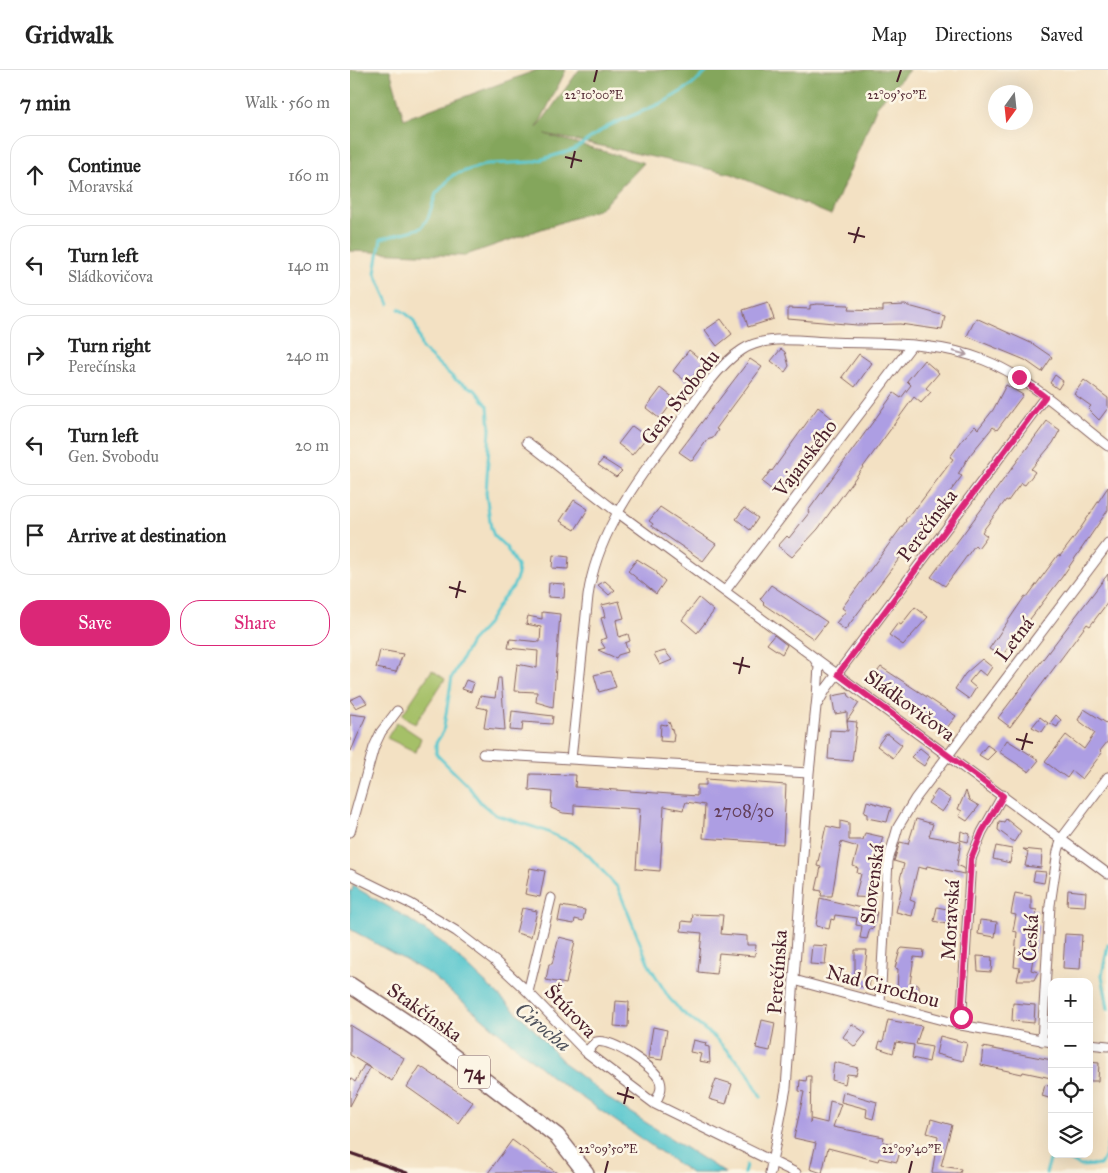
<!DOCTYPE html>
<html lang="en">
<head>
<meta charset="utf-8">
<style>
  body { margin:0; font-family:"IM FELL Great Primer",serif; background:#f6f6f6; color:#222 }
  .controls { position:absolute; right:15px; bottom:15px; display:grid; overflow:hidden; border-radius:10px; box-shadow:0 5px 20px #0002 }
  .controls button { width:45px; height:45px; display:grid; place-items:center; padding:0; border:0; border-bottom:1px solid #e0e0e0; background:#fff; color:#222; font:25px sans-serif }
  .compass { position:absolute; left:638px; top:15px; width:45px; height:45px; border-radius:50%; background:#fff; box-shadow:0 5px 20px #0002; rotate:195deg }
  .stop { position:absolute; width:15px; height:15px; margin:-11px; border:4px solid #db2777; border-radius:50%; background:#fff }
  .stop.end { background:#db2777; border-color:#fff; box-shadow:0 1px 5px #0008 }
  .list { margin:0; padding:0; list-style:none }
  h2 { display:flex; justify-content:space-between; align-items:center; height:65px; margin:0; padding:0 20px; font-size:21px }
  h2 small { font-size:16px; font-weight:400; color:#767676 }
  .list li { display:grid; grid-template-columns:32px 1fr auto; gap:15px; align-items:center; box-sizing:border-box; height:80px; margin:0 10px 10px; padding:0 10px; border:1px solid #e0e0e0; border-radius:20px }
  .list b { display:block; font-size:19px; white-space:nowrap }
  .list p { margin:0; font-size:16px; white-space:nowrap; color:#767676 }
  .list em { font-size:16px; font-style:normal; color:#767676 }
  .actions { display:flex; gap:10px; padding:15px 20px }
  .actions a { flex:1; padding:11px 0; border:1px solid #db2777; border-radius:20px; text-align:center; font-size:18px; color:#db2777 }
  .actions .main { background:#db2777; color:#fff }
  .icon { flex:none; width:28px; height:28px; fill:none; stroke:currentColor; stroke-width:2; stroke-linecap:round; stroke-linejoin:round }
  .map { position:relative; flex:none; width:758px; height:1103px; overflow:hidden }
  header { display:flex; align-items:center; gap:30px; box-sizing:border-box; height:70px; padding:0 25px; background:#fff; border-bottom:1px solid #e0e0e0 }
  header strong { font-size:24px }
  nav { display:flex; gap:28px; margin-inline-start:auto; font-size:18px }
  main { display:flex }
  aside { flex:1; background:#fff }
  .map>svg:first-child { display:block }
  .green { fill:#a5c067; stroke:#787049 }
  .forest { fill:#84a65c; stroke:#676244 }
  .water { fill:#5bc8cf; stroke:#52747d }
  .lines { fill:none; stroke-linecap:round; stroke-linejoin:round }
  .stream { stroke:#5bc8cf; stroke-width:3 }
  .building { fill:#ad9ee3 }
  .street-casing { stroke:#856360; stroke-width:11 }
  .primary-casing { stroke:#856360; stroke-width:18 }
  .street { stroke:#fff; stroke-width:9 }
  .primary { stroke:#fff; stroke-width:15 }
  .rail { stroke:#4a1f2b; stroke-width:3 }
  .oneway { stroke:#ae9aa0 }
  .route { stroke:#db2777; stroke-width:6 }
  .ticks { fill:none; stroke:#4a1f2b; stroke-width:2 }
  .labels { text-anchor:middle; stroke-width:5; stroke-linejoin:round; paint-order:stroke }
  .number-label { font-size:18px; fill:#633f59 }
  .shield { fill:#fcf5e5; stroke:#7f5f63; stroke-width:1 }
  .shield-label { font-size:19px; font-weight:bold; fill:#4a1f2b }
  .street-label { font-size:20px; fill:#4a1f2b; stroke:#fcf5e5 }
  .water-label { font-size:21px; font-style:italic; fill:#4f525c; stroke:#fcf5e5 }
  .ticks-label { font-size:12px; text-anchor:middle; fill:#4a1f2b; stroke:#fcf5e5; stroke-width:5; stroke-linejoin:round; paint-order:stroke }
</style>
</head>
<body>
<header>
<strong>Gridwalk</strong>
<nav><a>Map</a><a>Directions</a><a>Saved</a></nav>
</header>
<main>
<aside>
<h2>7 min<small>Walk · 560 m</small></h2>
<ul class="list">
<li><svg class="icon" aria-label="ahead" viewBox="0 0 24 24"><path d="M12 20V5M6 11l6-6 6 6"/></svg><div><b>Continue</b><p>Moravská</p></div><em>160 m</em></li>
<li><svg class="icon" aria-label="left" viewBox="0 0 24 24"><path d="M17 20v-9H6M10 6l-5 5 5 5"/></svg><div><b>Turn left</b><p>Sládkovičova</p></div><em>140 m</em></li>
<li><svg class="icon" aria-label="right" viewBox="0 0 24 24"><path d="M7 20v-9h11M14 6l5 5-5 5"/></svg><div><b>Turn right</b><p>Perečínska</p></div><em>240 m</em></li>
<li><svg class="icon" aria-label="left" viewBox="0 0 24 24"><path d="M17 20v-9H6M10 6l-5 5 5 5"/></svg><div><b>Turn left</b><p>Gen. Svobodu</p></div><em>20 m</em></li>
<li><svg class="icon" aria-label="arrive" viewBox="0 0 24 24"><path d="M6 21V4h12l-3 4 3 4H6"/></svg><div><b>Arrive at destination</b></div></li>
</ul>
<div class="actions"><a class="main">Save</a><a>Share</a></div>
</aside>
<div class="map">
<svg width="758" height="1103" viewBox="0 0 758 1103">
  <rect width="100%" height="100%" fill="#fcf5e5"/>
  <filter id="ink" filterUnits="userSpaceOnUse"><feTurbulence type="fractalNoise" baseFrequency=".02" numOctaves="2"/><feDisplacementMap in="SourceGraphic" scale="10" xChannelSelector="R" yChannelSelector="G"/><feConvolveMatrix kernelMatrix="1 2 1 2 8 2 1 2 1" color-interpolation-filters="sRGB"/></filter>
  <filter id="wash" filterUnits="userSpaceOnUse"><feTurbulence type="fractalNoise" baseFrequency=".0096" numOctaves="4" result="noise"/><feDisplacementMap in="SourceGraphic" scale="20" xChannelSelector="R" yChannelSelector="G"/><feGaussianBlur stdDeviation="1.12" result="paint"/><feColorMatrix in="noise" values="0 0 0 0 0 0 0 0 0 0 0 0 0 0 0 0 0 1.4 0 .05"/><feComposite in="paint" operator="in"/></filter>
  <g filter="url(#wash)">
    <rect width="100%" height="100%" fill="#f3e1c3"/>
    <path class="green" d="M82,600L95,609L65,654L52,645Z
      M47,652L71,668L66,682L37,668Z"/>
    <path class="forest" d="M0,0H40L54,49L187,0H216L187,58L229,0H559L527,36L481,145L382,104L195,64L294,93L250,139L113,186L0,181Z"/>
    <path class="water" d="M3,816L54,846L93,873L179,954L215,994L262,1031L375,1103H341L202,1007L80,904L0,859V821H2Z"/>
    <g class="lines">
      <path class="stream" d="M39,234L25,203L31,169L71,158L78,148L86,124L103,105L137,94L183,92L223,80L258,56L314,32L342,15L359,0
        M49,239C70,251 66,260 72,279L106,310L125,320L138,336L140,359L136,423L141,458L144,466L156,477L167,496L168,505L163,517L153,528L135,557L121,572L102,607L93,662L86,673V684L118,716L131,733L146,745L193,760L222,773L239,786L268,818L299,895L319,928L332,942L363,966L397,1001L411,1027
        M758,875L752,905L758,939
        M394,1103L396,1095
        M696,1103L700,1090L716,1088L730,1096L750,1095L755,1086L758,1072"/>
    </g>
    <g id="blocks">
      <path class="building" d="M418,232L424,249L398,257L393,240Z
        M467,234L499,235L498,240L533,241V236L555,235L595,246L592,260L550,254L507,255L438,249V238L460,239V235Z
        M626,248L683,274L702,287L692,302L675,290L617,266Z
        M371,249L382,264L367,276L355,260Z
        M431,279L435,282L439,296L435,302L421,291Z
        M339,280L354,292L338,313L323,301Z
        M509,284L522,293L505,317L492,307Z
        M400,289L412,297L366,359L368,360L363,368L357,370L342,391L329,382Z
        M574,290L589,303L576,318L581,322L571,333L564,327L468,459L442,487L428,476L437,466L439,468L459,443L458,441L544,323L551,328L561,315L557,311Z
        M705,305L713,311L708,319L700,313Z
        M734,310L758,328V338L749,350L738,339L741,336L724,324Z
        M656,315L673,325L647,360L643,357L620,385L608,404L612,406L495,560L486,553L496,541L492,538L556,451L555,450L565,437L566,438L603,389L600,387L613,369L625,356L628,359L643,340Z
        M311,318L325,329L310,349L296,338Z
        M468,337L482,348L426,423L412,412L421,400L422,401Z
        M697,351L710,360L703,373L681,399L685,402L675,415L671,413L658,431L656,430L632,462L637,466L628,478L625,475L595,516L581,507Z
        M282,356L297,367L282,385L268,374Z
        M253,389L272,401L266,407L248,395Z
        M758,417V440L712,507L652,586L639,579L675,526L677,527L708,485L710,486L726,465Z
        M224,430L238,439L225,460L210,451Z
        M310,437L366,474L353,491L302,456L303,454L299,451Z
        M394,438L408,448L400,460L386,449Z
        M203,485L219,487L218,499L202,498Z
        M287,489L306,501L308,505L315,511L306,524L278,501Z
        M758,504V532L740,556L737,554L660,657L648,648Z
        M255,511L265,520L259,525L248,515Z
        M199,513L215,514L214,528L198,527Z
        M421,515L477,552L464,569L413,534L414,533L410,529Z
        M349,528L364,541L347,563L332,550Z
        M269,531L274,548L266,550L269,567L278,564L280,571L275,573L278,582L268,585L266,588L248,580L255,578L250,570L257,568L251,548L255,547L252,535Z
        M565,537L578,547L553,575L539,565L548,553L551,555Z
        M192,542L210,544L203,637L186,632L187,622L164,621L167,594L187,598L188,581L158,578L160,569L190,572L191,557L176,554L178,546L192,549Z
        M424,565L437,575L432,584L417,574Z
        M30,580L53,584L46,602L26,598Z
        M315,581L322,590L310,595L304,584Z
        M632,589L642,597L636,606L629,600L619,612L626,618L619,629L605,619L615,604Z
        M531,597L606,646L596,659L578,646L574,651L523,616L524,615L520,611Z
        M260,601L266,617L249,622L244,605Z
        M148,608H151L155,660L134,658L137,639L127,637L130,626L145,628Z
        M116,610L124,613L121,622L112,619Z
        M498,623L499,626L509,633L497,651V642L485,644L482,626Z
        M11,625L17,633L6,638L0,630Z
        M734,639L758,654V671L750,681L752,683L732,709L722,701L717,708L695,692L716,665L734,679L745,663L728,650Z
        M162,641L203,646L202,654L173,652L172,661L160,660Z
        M0,644L16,646L1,681H0Z
        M706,645L711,650L707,657L700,653Z
        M690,647L698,653L692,662L682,657Z
        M497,651L507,652L502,691L478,689L480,660L498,661Z
        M319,652L324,665L323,672L310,671L311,654L316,655Z
        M538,664L552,675L543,688L527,676L535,665Z
        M657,670L689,690L679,702L649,682Z
        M637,675L646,681L637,690L629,685Z
        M570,678L580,686L574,696L561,687Z
        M180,704L226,705L225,717L347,726V715H356V709L436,715L433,774L353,768L355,735L336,732L333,740L314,736L310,801L286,799L290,739L224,735V744L213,743L201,738L202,722L179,720Z
        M587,720L601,729L592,742L578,733Z
        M616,721L619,730L629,736L617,751L609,746L612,741L608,739Z
        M517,731L541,738L537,752L517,748V744L514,743Z
        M566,749L583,754L579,766L611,772L607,795L614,798V804L577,796L576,799L568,797L560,830L565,832L562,846L546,842L552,818L550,809L554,794L544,791L550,772L558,774Z
        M656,749L671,761L664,772L648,760L649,751L654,752Z
        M490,751L499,753V770H513L515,763L533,767L519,814L526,816L524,828L505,827L511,804L507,803L508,798L503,796L508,777L491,772L482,826H471L472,821L466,820L471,797L467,796L476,756L490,759Z
        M611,761L620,764L618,772L610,770Z
        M646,776L662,779L660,793L643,789Z
        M673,779L692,781L691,798L675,796L678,782Z
        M180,798L195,801L190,827L175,824Z
        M685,801L696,802L694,813L683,811Z
        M718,820L736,822L735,836L717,835Z
        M665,823L681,826V839L687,840L684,854L689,855L681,900L688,902L684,910H667L670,898L664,897L667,862L663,861L666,845L661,844Z
        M470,828L527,842L523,859L520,858L517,869L510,868L512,856L506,855L507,848L485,845L484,850L481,849L479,859L466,856Z
        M211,836L235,840L233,851L225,849L224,854L208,851Z
        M587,837L607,841L604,856L584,851Z
        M172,838L187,841L181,867L166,863Z
        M343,844L373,845L371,864L397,866V875H406L405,886L369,883L366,904L348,902L352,863L331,861L332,851L342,852Z
        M630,850L647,852L645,867L628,864Z
        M715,864L732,865L730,899L713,898Z
        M209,867L225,871L216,914L196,910L199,894H202Z
        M462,875L477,876L475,895L460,894Z
        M552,878L574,880L573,888L564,887L560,914L569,915V927L547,925L548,899L545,898L550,880Z
        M505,880H517L514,908L520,909L519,918L505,915Z
        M627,886L642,887L641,902L628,901Z
        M266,931L279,932L278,957L264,956Z
        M663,933L685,935L684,953L662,951Z
        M412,950L425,953L420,981L406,978Z
        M538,950L572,956L566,974L582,977L579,992L562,988L564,975L546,972L543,983L528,978L530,971L533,972Z
        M502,954L516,963L505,977L493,967Z
        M0,955L54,988L42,1011L0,985Z
        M303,957L317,960L312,990L298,988Z
        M590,966L617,973L613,991L586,984Z
        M343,970L356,973L355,976L359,977L360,993L349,991L351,984L340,982Z
        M633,977L702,990L701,1008L673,1002L672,1004L631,995Z
        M484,992L508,998L506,1005L497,1004L495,1014L482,1010Z
        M739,992L749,993L748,1011H739Z
        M14,995L20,998L0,1036V1008L5,1012Z
        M70,996L123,1032L108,1053L57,1017Z
        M457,1006H461L460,1053L461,1049L477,1053L480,1031L491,1034L483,1057L534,1067L533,1072L552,1075L547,1092L529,1088L528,1091L478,1078L472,1103L460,1099L466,1073L444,1068L454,1022L449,1021L450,1010L456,1011Z
        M366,1009L382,1014L376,1034L359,1029Z
        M695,1015L702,1017V1029L692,1026Z
        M493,1022L527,1032L523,1049L516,1047L517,1039L491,1032Z
        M581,1049L602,1055L591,1096L611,1099L610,1103H582L588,1066L577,1063Z
        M162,1070L207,1103H138Z"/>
    </g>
  </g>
  <g filter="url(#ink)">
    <use href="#blocks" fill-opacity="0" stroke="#856360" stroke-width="1"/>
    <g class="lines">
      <defs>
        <path id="street" d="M177,372L267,442L758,804
          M375,521L562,275
          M468,633L476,619L695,327
          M133,684L459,703
          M221,689L238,526C246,470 279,420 313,376C334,348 363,298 392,280C417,264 452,271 481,272C531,274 587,271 634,290C680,308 719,346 758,376
          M0,762L24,677L31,662L47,641
          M0,804L61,834L106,861L145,891L178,922L236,982L305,1034L446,1103
          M444,910L611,955L702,972
          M178,922L201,828
          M530,933L538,791L548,757L565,729L758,474
          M611,955L621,789L632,762L653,725
          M692,971L700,835L708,781L712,768L758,707
          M739,974L758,976
          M236,982L246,972C261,968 305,997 310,1011C313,1020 308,1026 305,1034
          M420,1103L436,1018L459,703L467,627L469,596L464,588"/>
        <path id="primary" d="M0,915L74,964L207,1066L236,1103"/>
      </defs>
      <use href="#street" class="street-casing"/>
      <use href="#primary" class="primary-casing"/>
      <use href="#street" class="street"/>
      <use href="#primary" class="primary"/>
      <path class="rail" d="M0,1083L57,1103"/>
    </g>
    <defs><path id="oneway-shaft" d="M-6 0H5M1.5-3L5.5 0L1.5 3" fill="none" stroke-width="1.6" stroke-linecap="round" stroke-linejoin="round" transform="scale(1.25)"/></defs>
    <use class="oneway" href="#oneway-shaft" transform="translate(610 283) rotate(15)"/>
  </g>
  <g class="lines" filter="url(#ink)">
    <path class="route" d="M611,947L621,789L632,762L653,726L488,604L695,327L669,307"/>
  </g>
  <path class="ticks" d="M244,12L247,0M547,12L551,0M215,87L232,91M221,98L225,81M498,163L515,167M504,173L509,157M99,517L116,522M106,528L110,511M383,593L400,597M389,604L393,587M666,669L683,673M672,680L677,663M267,1023L284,1028M274,1034L278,1017M255,1103L258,1091M559,1103L562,1091"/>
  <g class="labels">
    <g class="number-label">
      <text x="394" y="747">2708/30</text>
    </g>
    <rect class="shield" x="108" y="985.5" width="32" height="33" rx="4"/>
    <g class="shield-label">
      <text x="124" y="1009">74</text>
    </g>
    <g class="street-label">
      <text transform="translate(330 327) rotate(-52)" y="7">Gen. Svobodu</text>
      <text transform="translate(455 388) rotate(-53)" y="7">Vajanského</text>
      <text transform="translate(577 455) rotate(-53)" y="7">Perečínska</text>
      <text transform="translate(664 569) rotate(-53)" y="7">Letná</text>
      <text transform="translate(560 635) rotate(36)" y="7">Sládkovičova</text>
      <text transform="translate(522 814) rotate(-83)" y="7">Slovenská</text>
      <text transform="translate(600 850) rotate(-87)" y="7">Moravská</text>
      <text transform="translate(680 868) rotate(-87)" y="7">Česká</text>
      <text transform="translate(427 902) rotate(-86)" y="7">Perečínska</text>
      <text transform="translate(533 916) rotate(15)" y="7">Nad Cirochou</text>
      <text transform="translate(221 941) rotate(46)" y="7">Štúrova</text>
      <text transform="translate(75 942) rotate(35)" y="7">Stakčínska</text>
    </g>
    <g class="water-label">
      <text transform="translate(193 957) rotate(39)" y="7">Cirocha</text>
    </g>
  </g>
  <g class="ticks-label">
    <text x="244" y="29">22°10'00"E</text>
    <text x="547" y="29">22°09'50"E</text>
    <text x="258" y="1083">22°09'50"E</text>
    <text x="562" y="1083">22°09'40"E</text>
  </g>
</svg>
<div class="controls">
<button>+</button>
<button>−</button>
<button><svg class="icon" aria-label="locate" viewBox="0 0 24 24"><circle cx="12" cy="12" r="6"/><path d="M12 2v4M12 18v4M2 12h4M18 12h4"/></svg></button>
<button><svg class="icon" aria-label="layers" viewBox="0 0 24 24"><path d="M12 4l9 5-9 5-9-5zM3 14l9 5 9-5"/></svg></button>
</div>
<svg class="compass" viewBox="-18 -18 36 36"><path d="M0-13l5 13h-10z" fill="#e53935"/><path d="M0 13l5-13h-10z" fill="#767676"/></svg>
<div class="stop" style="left:611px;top:947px"></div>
<div class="stop end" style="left:669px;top:307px"></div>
</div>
</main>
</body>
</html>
